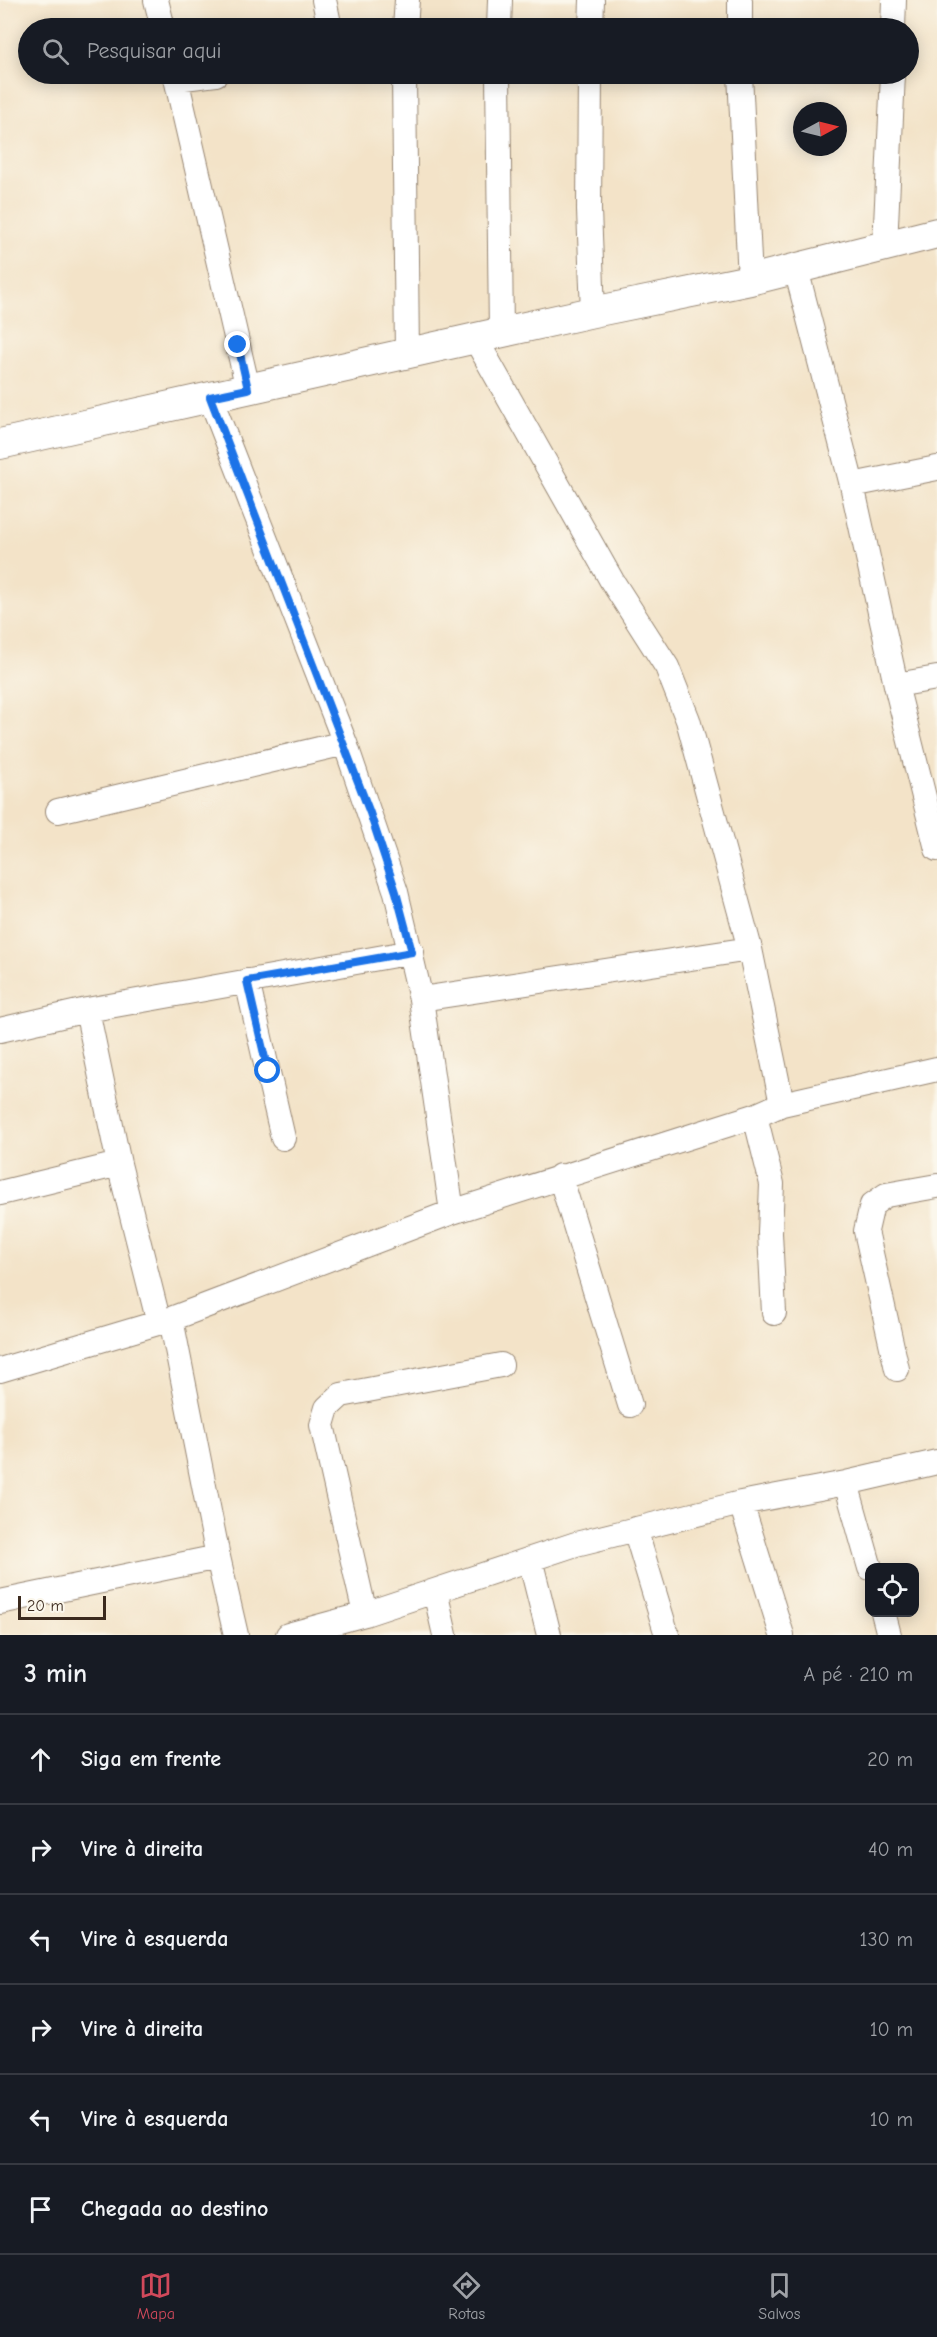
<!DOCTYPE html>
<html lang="pt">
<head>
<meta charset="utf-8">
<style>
  body { margin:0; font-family:"Comic Neue",sans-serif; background:#242831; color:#f1f3f6 }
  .controls { position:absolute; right:18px; bottom:18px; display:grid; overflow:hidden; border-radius:12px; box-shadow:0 3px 15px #0003 }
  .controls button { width:54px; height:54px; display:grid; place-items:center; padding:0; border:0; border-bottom:2px solid #363941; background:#171b24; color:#f1f3f6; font:30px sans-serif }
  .compass { position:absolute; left:793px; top:102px; width:54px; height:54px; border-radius:50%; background:#171b24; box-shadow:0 3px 15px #0003; rotate:83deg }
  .scale { position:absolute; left:18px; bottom:15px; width:88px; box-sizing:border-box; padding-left:6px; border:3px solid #3b2a1e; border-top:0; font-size:16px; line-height:21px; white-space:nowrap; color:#3b2a1e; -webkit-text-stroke:4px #fbf7ec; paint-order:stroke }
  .stop { position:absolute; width:18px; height:18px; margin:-14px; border:4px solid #1a73e8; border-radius:50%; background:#fff }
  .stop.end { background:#1a73e8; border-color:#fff; box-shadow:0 2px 6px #0008 }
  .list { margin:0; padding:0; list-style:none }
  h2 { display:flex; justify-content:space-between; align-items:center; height:78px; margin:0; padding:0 24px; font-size:26px }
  h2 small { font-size:20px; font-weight:400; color:#9ea1a6 }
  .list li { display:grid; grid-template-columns:39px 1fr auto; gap:18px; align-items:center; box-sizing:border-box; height:90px; padding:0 24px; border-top:2px solid #363941 }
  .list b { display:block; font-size:22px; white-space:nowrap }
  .list em { font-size:20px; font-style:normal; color:#9ea1a6 }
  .icon { flex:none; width:33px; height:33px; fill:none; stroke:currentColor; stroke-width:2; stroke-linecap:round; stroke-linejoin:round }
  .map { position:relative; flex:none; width:937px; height:1635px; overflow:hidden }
  .search { position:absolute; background:#171b24; box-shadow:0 3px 15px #0003; left:18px; right:18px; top:18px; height:66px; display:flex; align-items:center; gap:15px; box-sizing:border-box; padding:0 21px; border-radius:33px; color:#9ea1a6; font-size:22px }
  .sheet { height:618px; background:#171b24 }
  nav { display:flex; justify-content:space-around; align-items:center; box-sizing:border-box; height:84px; border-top:2px solid #363941; background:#171b24; font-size:16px; color:#9ea1a6 }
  nav a { display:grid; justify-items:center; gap:3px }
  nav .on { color:#d1495b }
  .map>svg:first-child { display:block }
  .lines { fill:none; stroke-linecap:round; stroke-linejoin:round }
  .minor-casing { stroke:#978673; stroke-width:26 }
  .tertiary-casing { stroke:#978673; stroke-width:32 }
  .minor { stroke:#fff; stroke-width:24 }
  .tertiary { stroke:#fff; stroke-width:30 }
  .route { stroke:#1a73e8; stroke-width:8 }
</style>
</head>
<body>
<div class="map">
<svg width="937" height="1635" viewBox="0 0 937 1635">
  <rect width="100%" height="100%" fill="#fbf7ec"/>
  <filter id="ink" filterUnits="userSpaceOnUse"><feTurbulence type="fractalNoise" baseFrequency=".0167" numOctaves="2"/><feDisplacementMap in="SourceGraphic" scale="12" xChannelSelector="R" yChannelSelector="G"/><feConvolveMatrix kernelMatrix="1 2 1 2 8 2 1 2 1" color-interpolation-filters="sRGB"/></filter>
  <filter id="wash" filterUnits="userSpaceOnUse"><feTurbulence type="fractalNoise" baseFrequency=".008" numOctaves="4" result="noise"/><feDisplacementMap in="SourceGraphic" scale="24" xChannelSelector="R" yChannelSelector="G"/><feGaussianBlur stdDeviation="1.35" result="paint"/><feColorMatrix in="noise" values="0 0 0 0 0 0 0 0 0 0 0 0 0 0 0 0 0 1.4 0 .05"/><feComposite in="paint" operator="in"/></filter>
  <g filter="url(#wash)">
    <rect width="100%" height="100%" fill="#f3e3c8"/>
  </g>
  <g filter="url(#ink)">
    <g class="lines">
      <defs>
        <path id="minor" d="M156,0L163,28
          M324,0L330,28
          M405,28L407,0
          M499,28L500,0
          M591,28L592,0
          M740,28V0
          M893,28L894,0
          M175,74L248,389
          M404,74L407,355
          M498,74L501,333
          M590,74L589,210L593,312
          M740,74L750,280
          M176,79L216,74
          M885,246L893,74
          M796,269L852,485L896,685L937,849
          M475,338L612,581L667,667L688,720L750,949L782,1104
          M210,397L345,743L396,892L421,999L452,1212
          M852,485L937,468
          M896,685L937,678
          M58,811L345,743
          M247,981L283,1138
          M421,999L750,949
          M87,1010L119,1164L159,1323
          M0,1030L87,1010L412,952
          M755,1116L772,1184L770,1233L774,1313
          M560,1176L630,1405
          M0,1193L119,1164
          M171,1319L218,1557L236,1635
          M897,1369L866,1231L872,1205L886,1195L937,1186
          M0,1370L171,1319L452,1212L755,1116L782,1104L937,1069
          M846,1483L870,1568
          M741,1503L782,1635
          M635,1529L667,1635
          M530,1559L549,1635
          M435,1591L445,1635
          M0,1602L218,1557
          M883,1612L889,1635
          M365,1614L322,1425L327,1408L341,1395L501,1365
          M288,1635L365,1614L576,1544L741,1503L846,1483L937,1462"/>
        <path id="tertiary" d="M0,444L593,312L750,280L937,233"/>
      </defs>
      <use href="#minor" class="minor-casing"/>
      <use href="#tertiary" class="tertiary-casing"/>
      <use href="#minor" class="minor"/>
      <use href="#tertiary" class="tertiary"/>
    </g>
  </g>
  <g class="lines" filter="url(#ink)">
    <path class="route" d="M238,345L248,389L210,397L370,813L396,892L412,952L247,981L268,1071"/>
  </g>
</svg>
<div class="controls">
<button><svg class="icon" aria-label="locate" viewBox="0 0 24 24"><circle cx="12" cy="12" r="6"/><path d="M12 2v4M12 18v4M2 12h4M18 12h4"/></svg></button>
</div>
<svg class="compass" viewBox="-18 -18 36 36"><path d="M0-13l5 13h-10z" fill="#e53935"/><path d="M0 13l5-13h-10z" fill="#9ea1a6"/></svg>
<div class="scale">20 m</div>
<div class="stop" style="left:268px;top:1071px"></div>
<div class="stop end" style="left:238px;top:345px"></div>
<div class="search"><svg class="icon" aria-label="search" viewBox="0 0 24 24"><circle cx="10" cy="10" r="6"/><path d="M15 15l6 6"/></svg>Pesquisar aqui</div>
</div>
<section class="sheet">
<h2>3 min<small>A pé · 210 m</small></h2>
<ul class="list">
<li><svg class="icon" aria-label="ahead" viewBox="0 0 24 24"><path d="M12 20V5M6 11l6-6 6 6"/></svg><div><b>Siga em frente</b></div><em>20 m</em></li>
<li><svg class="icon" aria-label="right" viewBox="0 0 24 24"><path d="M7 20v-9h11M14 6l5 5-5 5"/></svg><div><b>Vire à direita</b></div><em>40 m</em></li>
<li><svg class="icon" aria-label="left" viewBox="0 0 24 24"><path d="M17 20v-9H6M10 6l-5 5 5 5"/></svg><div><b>Vire à esquerda</b></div><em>130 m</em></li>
<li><svg class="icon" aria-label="right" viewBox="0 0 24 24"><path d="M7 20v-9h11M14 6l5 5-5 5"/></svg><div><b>Vire à direita</b></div><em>10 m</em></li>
<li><svg class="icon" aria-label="left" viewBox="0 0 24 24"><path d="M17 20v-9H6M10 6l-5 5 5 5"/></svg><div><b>Vire à esquerda</b></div><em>10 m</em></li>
<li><svg class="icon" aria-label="arrive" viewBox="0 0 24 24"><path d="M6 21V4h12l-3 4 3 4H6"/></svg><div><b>Chegada ao destino</b></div></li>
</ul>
</section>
<nav>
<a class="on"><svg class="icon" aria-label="map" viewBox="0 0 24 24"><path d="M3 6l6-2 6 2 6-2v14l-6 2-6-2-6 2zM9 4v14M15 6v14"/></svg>Mapa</a>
<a><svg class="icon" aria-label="directions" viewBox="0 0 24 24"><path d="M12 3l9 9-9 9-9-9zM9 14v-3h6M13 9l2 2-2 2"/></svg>Rotas</a>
<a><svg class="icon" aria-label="saved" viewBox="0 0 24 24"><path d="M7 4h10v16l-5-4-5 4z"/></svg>Salvos</a>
</nav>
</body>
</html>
